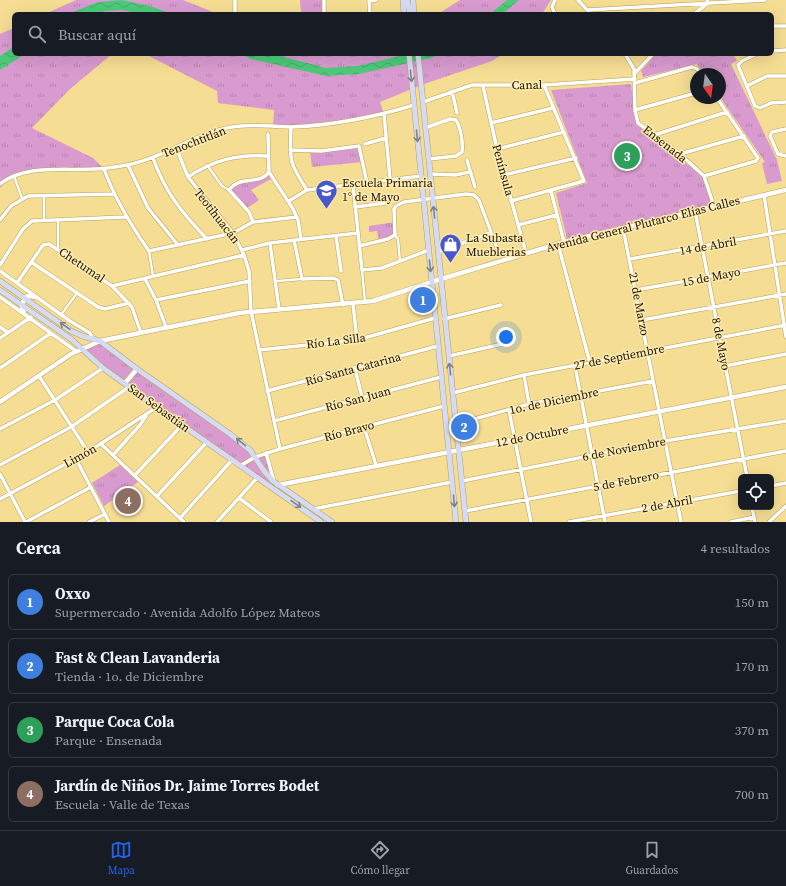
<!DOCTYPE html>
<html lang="es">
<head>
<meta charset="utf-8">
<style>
  body { margin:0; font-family:"Source Serif 4",serif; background:#20242c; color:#f1f3f6 }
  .controls { position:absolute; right:12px; bottom:12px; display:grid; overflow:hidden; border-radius:6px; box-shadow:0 4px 16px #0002 }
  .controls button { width:36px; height:36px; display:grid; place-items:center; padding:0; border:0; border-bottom:1px solid #363941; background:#171b24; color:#f1f3f6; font:20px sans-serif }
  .compass { position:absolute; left:690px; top:68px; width:36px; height:36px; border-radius:50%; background:#171b24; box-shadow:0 4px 16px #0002; rotate:166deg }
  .you { position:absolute; left:506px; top:337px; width:14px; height:14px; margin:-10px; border:3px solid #fff; border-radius:50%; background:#1a73e8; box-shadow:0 0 0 6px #1a73e833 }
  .badge { display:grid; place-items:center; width:26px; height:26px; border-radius:50%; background:#2563eb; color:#fff; font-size:13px; font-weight:700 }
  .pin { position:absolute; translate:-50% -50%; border:2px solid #fff; box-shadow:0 1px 4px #0006 }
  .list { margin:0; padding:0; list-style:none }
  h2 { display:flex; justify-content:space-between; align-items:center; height:52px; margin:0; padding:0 16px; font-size:17px }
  h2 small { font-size:13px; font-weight:400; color:#9ea1a6 }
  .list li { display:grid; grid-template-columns:26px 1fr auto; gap:12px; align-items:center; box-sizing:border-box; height:56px; margin:0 8px 8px; padding:0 8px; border:1px solid #363941; border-radius:6px }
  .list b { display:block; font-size:15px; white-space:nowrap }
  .list p { margin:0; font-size:13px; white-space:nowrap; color:#9ea1a6 }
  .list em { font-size:13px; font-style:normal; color:#9ea1a6 }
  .icon { flex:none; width:22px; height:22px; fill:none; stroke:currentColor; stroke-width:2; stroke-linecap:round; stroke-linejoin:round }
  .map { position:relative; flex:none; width:786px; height:522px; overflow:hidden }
  .search { position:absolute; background:#171b24; box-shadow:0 4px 16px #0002; left:12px; right:12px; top:12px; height:44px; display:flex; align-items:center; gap:10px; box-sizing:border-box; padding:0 14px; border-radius:6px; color:#9ea1a6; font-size:15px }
  .sheet { height:308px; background:#171b24 }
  nav { display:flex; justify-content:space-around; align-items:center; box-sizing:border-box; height:56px; border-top:1px solid #363941; background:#171b24; font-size:11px; color:#9ea1a6 }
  nav a { display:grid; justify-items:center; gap:2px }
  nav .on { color:#2563eb }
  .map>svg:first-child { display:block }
  .park { fill:url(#park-tufts) }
  .water { fill:url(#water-waves) }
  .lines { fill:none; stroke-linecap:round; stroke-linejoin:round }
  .pedestrian-casing { stroke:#b8a158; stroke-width:3.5 }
  .minor-casing { stroke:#b8a158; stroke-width:4.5 }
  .tertiary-casing { stroke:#b8a158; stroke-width:5.5 }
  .secondary-casing { stroke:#b8a158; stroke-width:6 }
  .pedestrian { stroke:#fff; stroke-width:2.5 }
  .minor { stroke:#fff; stroke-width:3.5 }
  .tertiary { stroke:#fff; stroke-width:4.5 }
  .secondary { stroke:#d5dbf5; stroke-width:5 }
  .oneway { stroke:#808187 }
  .labels { text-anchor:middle; stroke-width:3; stroke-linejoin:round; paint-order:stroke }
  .street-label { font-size:12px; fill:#191200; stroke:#fdeab0 }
  .poi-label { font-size:12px; fill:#191200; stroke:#fdeab0; text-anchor:start }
</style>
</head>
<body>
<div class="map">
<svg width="786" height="522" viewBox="0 0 786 522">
  <defs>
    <pattern id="park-tufts" width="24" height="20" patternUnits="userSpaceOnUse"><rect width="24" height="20" fill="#d99bcf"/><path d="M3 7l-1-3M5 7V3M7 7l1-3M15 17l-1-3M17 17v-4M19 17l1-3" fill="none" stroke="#ba84b0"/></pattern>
    <pattern id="water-waves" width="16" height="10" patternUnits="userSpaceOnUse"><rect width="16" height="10" fill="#4cca79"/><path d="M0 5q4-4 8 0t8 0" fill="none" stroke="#42ac67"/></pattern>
  </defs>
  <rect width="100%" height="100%" fill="#f5dd93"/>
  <path class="park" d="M76,0H183L218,14H45Z
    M300,0H322L323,14H301Z
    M460,0H551L542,14H438Z
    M14,28V54H112L70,89L32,128L93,158L104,169L39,171L9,177L0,188V34Z
    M114,54H503L492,61L424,84L380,102L384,114L350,122L273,126L274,110L218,103L217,91L147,55Z
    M656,54H733L737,61L731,64L777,160L782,181L767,184L762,163L765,162L720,97V74H704L697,64L643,77L641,71Z
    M631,84L636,123L703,177L712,206L567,239L556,193L587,183L551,90Z
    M358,146L363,162L312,167L310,151Z
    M269,172L273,178L251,190L259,200L246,209L229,190L234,184L259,179Z
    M395,222V235L379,242L377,231L369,232V226Z
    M100,341L238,439L255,457L266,453L274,482L270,486L232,460L81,349Z
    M120,465L138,482L104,506L92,483Z"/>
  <path class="water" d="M122,0L150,6L172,14H140L122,10L105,11L96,14H68L98,2Z
    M507,0H519L502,14H490Z
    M14,47V54H25L0,70V56Z
    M240,54H272L326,68L358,66L408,54H441L431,58L359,74L326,76L251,59Z"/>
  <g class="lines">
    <defs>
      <path id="pedestrian" d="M207,165L222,186L229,190
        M14,176L22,198
        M44,195V220
        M395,235L398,239L400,261
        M58,249V220
        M149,251L153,276
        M362,270L365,302
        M277,281L302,279
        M61,315L77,293"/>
      <path id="minor" d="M235,0V14
        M324,0V14
        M369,0L370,14
        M578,0L591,14
        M369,1L376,0
        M587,10L765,0
        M555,14L552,7L555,0
        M694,14L708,3L707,0
        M772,26H786
        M772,51L786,50
        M625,54L634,69L635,110L638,123L680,154L704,176L714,206
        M757,54L742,61L738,65L755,106L760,108L771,103L786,102
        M634,74L653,54
        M635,83L692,67L697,69L701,74
        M483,86L497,149L526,253
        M747,86L767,76H786
        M452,91L457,113
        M423,102L472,85H544L635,79
        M635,110L696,93
        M384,114L390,179
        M491,123L553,108
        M291,127C290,160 288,161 307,190
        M425,128L450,119L456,120C461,128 463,142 462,152L456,156L429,159
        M786,129L772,132L770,136L778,154L786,156
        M268,134L269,172L293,209L298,220L301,239
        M654,135L727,112
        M365,144L386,138
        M176,147L188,177L233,233L244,255L249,271L251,311L280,449
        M497,149L564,132
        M290,150L321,151L359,146L367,183
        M680,154L744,136
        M153,158C165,192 182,213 207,239
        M467,160L475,187
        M128,165L148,208L178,245
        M104,169C115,199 130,224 149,251L233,233L253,222L297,217
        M430,174L455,175L470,172
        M504,175L576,158
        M704,176L756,161L758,158L717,98
        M188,177C214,160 237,154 268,156
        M0,184C25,164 64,171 94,169C105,169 116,167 127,165C164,158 195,133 232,127C252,123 272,127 292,127C336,125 372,118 414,105
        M353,185L362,270L382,268L429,250
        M551,191L564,242
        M764,195L786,337
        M289,201L307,190L421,176
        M511,201L584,181L544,85
        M355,207L386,203
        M695,211L747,477
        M0,220L11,206L28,196L113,194
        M253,222L249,212L229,190C241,174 259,186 269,172
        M518,225L557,215
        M623,228L681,522
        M336,236L341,271
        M294,240L302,279L333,278L338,280L343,305
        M270,243L279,309
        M558,244L590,363
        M359,246L388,239L395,235L394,209L396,206L404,202L466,194L474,195L479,200L497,248
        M242,250L270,243L358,233
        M438,252L490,233
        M630,259L786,231
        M31,262L98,307L105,309L129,303
        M0,265L23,229L32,221L125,217
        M0,271L70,321L90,333L93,339
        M145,279L156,300L166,327
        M17,283L43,245L49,244L112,286L132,307L141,333
        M112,286L244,255
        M636,290L786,263
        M0,297L76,351
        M156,300L250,281
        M353,304L357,340
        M444,319L501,305
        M642,320L786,294
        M0,327L8,333
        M0,338L31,317
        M259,350L357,340L435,318
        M449,356L507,343
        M575,366L605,522
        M725,366L786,354
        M0,368L51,333
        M355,369L362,397
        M524,375L529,404
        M39,376L88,452
        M267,391L438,346
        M453,393L524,375L786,325
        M509,410L531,522
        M274,421L441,377
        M456,424L529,404L653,381
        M364,427L376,465
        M0,429L55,400L103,368
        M101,444L184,522
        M266,453L274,481
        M113,455L140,425L146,416
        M76,459L109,522
        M0,465L71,427L129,387
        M240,466L255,457L280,449L444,406
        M0,474L25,522
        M135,475L182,425
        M462,481L665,441L786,421
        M771,486L786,483
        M157,496L207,442
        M239,498L271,522
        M0,499L88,452L157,407
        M752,507L755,522
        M313,509L452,482
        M465,511L786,451
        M180,518L232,460
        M26,522L91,487
        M89,522L105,514
        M217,522L258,477
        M569,522L741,491
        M731,522L754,517
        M769,522L786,506"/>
      <path id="tertiary" d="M24,313L21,305L27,296L36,297
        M125,383L137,369
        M0,402L71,354L100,341L239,313L373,301L441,279L564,242L786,190
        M278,485L786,387"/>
      <path id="secondary" d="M403,0L404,14
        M407,0L410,14
        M413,0L414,14
        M409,54L456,522
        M418,54L466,522
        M0,281L71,331L82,336L100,341L137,369L230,434L250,450L264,471L273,481L332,522
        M0,290L71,339L103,368L182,425L321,522"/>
    </defs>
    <use href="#pedestrian" class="pedestrian-casing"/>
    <use href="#minor" class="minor-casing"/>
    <use href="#tertiary" class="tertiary-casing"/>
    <use href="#secondary" class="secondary-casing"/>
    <use href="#pedestrian" class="pedestrian"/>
    <use href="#minor" class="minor"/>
    <use href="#tertiary" class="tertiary"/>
    <use href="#secondary" class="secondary"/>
  </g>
  <defs><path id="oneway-shaft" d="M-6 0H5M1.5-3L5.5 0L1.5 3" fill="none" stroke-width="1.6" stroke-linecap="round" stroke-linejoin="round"/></defs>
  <g class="oneway">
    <use href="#oneway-shaft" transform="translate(411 76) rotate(84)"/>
    <use href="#oneway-shaft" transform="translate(417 136) rotate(85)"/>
    <use href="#oneway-shaft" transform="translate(434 212) rotate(-96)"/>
    <use href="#oneway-shaft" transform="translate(430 266) rotate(84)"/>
    <use href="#oneway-shaft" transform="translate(65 326) rotate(-145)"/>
    <use href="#oneway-shaft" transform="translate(450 369) rotate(-96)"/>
    <use href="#oneway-shaft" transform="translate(241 442) rotate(-141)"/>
    <use href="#oneway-shaft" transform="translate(454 501) rotate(85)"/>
    <use href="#oneway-shaft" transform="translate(296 504) rotate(35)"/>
  </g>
  <defs>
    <symbol id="school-pin" viewBox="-11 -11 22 30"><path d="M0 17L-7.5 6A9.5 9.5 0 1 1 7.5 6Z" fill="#4758cc" stroke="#fdeab0"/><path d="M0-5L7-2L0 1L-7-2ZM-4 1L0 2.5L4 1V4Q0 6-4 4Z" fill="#fff"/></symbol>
    <symbol id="shop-pin" viewBox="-11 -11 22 30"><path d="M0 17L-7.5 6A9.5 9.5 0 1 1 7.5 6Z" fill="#4758cc" stroke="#fdeab0"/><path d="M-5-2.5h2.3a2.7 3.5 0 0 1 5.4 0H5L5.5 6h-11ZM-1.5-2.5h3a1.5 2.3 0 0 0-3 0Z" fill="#fff"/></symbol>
  </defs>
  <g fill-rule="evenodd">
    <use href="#school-pin" x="314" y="178" width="25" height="34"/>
    <use href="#shop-pin" x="438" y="232" width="25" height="34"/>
  </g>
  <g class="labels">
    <g class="street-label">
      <text transform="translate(527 85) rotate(-1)" y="4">Canal</text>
      <text transform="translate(194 142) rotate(-21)" y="4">Tenochtitlán</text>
      <text transform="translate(665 144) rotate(38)" y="4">Ensenada</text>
      <text transform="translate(503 170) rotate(75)" y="4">Península</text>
      <text transform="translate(217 216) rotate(52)" y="4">Teotihuacán</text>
      <text transform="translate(643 224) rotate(-14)" y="4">Avenida General Plutarco Elías Calles</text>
      <text transform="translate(708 246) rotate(-10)" y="4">14 de Abril</text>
      <text transform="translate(82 265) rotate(34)" y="4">Chetumal</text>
      <text transform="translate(711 277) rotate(-11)" y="4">15 de Mayo</text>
      <text transform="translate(639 304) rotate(79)" y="4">21 de Marzo</text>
      <text transform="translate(336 341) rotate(-7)" y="4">Río La Silla</text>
      <text transform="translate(721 344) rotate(79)" y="4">8 de Mayo</text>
      <text transform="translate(619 357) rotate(-11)" y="4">27 de Septiembre</text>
      <text transform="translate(353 369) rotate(-15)" y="4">Río Santa Catarina</text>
      <text transform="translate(358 399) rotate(-15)" y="4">Río San Juan</text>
      <text transform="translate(554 401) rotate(-12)" y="4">1o. de Diciembre</text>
      <text transform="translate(159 408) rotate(36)" y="4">San Sebastián</text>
      <text transform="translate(349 431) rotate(-15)" y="4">Río Bravo</text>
      <text transform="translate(532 436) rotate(-11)" y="4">12 de Octubre</text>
      <text transform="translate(624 449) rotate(-11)" y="4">6 de Noviembre</text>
      <text transform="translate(80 456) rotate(-29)" y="4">Limón</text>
      <text transform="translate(626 481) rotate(-11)" y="4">5 de Febrero</text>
      <text transform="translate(667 504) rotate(-10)" y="4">2 de Abril</text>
    </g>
    <g class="poi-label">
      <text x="342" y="187">Escuela Primaria<tspan x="342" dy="14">1° de Mayo</tspan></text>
      <text x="466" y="242">La Subasta<tspan x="466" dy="14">Mueblerias</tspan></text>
    </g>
  </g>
</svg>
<div class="controls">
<button><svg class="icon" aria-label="locate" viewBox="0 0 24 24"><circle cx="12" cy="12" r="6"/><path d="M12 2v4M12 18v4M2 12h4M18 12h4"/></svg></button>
</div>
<svg class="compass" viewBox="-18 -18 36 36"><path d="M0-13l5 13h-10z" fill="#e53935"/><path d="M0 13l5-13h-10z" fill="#9ea1a6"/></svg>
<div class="you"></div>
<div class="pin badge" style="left:423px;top:300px;background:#3f7fe0">1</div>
<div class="pin badge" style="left:464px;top:427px;background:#3f7fe0">2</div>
<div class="pin badge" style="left:627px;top:156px;background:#2e9e5b">3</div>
<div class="pin badge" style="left:128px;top:501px;background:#8d6e63">4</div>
<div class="search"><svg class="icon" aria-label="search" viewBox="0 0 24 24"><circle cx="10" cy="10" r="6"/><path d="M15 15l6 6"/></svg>Buscar aquí</div>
</div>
<section class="sheet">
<h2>Cerca<small>4 resultados</small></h2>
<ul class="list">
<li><span class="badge" style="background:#3f7fe0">1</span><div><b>Oxxo</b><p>Supermercado · Avenida Adolfo López Mateos</p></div><em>150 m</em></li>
<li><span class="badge" style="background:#3f7fe0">2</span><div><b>Fast &amp; Clean Lavanderia</b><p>Tienda · 1o. de Diciembre</p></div><em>170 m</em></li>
<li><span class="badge" style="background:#2e9e5b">3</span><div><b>Parque Coca Cola</b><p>Parque · Ensenada</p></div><em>370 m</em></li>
<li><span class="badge" style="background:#8d6e63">4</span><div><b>Jardín de Niños Dr. Jaime Torres Bodet</b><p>Escuela · Valle de Texas</p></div><em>700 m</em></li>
</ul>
</section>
<nav>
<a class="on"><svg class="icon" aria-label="map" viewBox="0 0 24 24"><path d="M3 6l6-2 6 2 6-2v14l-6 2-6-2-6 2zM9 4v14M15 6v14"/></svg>Mapa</a>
<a><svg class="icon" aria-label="directions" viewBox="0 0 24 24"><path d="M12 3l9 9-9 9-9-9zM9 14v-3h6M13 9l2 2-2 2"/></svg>Cómo llegar</a>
<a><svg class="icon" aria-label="saved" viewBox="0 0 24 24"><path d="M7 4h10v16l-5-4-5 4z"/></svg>Guardados</a>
</nav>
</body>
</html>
